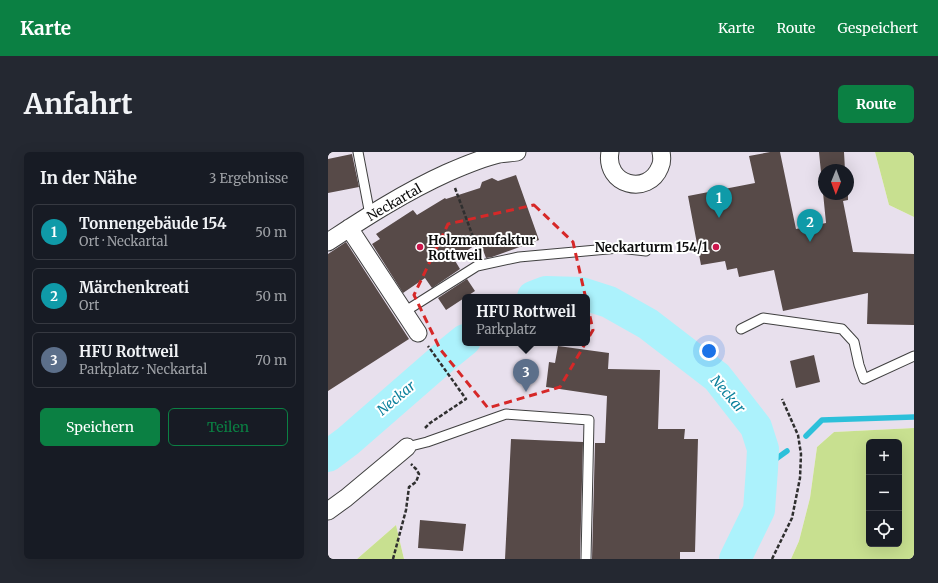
<!DOCTYPE html>
<html lang="de">
<head>
<meta charset="utf-8">
<style>
  body { margin:0; font-family:Merriweather,serif; background:#242831; color:#f1f3f6 }
  .controls { position:absolute; right:12px; bottom:12px; display:grid; overflow:hidden; border-radius:6px; box-shadow:0 4px 16px #0002 }
  .controls button { width:36px; height:36px; display:grid; place-items:center; padding:0; border:0; border-bottom:1px solid #363941; background:#171b24; color:#f1f3f6; font:20px sans-serif }
  .compass { position:absolute; left:490px; top:12px; width:36px; height:36px; border-radius:50%; background:#171b24; box-shadow:0 4px 16px #0002; rotate:181deg }
  .you { position:absolute; left:381px; top:199px; width:14px; height:14px; margin:-10px; border:3px solid #fff; border-radius:50%; background:#1a73e8; box-shadow:0 0 0 6px #1a73e833 }
  .badge { display:grid; place-items:center; width:26px; height:26px; border-radius:50%; background:#0b8043; color:#fff; font-size:13px; font-weight:700 }
  .pin { position:absolute; translate:-50% -33px; filter:drop-shadow(0 1px 2px #0008) }
  .pin::after { content:''; position:absolute; top:21px; width:14px; height:12px; background:inherit; clip-path:polygon(0 0,100% 0,50% 100%) }
  .popup { position:absolute; left:134px; top:142px; width:128px; height:52px; box-sizing:border-box; display:grid; place-content:center; border-radius:6px; background:#171b24; filter:drop-shadow(0 1px 3px #0005); font-size:13px; white-space:nowrap; color:#9ea1a6 }
  .popup b { font-size:15px; color:#f1f3f6 }
  .popup::after { content:''; position:absolute; left:50%; top:100%; margin-left:-8px; border:8px solid transparent; border-top-color:#171b24 }
  .list { margin:0; padding:0; list-style:none }
  h2 { display:flex; justify-content:space-between; align-items:center; height:52px; margin:0; padding:0 16px; font-size:17px }
  h2 small { font-size:13px; font-weight:400; color:#9ea1a6 }
  .list li { display:grid; grid-template-columns:26px 1fr auto; gap:12px; align-items:center; box-sizing:border-box; height:56px; margin:0 8px 8px; padding:0 8px; border:1px solid #363941; border-radius:6px }
  .list b { display:block; font-size:15px; white-space:nowrap }
  .list p { margin:0; font-size:13px; white-space:nowrap; color:#9ea1a6 }
  .list em { font-size:13px; font-style:normal; color:#9ea1a6 }
  .actions { display:flex; gap:8px; padding:12px 16px }
  .actions a { flex:1; padding:9px 0; border:1px solid #0b8043; border-radius:6px; text-align:center; font-size:14px; color:#0b8043 }
  .actions .main { background:#0b8043; color:#fff }
  .icon { flex:none; width:22px; height:22px; fill:none; stroke:currentColor; stroke-width:2; stroke-linecap:round; stroke-linejoin:round }
  .map { position:relative; flex:none; width:586px; height:407px; overflow:hidden; border-radius:6px }
  header { display:flex; align-items:center; gap:24px; box-sizing:border-box; height:56px; padding:0 20px; background:#0b8043; color:#fff }
  header strong { font-size:19px }
  nav { display:flex; gap:22px; margin-inline-start:auto; font-size:14px }
  .intro { display:flex; align-items:center; justify-content:space-between; box-sizing:border-box; height:96px; padding:0 24px }
  h1 { margin:0; font-size:28px }
  .button { padding:10px 18px; border-radius:6px; background:#0b8043; color:#fff; font-size:14px; font-weight:700 }
  main { display:flex; gap:24px; padding:0 24px }
  aside { flex:1; background:#171b24; border-radius:6px; box-shadow:0 4px 16px #0002 }
  .map>svg:first-child { display:block }
  .industrial { fill:#e8e0ed; fill-rule:evenodd }
  .forest { fill:#c8e090; fill-rule:evenodd }
  .lines { fill:none; stroke-linecap:round; stroke-linejoin:round }
  .stream { stroke:#2cc0da; stroke-width:5.5 }
  .river { stroke:#acf2fc; stroke-width:32 }
  .building { fill:#574a48 }
  .service-casing { stroke:#404040; stroke-width:11 }
  .minor-casing { stroke:#404040; stroke-width:19 }
  .path { stroke:#2f2f2f; stroke-width:2.5; stroke-dasharray:4 2; stroke-linecap:butt }
  .service { stroke:#fff; stroke-width:9 }
  .minor { stroke:#fff; stroke-width:17 }
  .marked { fill:none; stroke:#d62828; stroke-width:3; stroke-dasharray:8 5; stroke-linejoin:round }
  .poi-dot { fill:#cb174c; stroke:#fff; stroke-width:1.5 }
  .labels { text-anchor:middle; stroke-width:4; stroke-linejoin:round; paint-order:stroke }
  .street-label { font-size:13px; fill:#0d0d0d; stroke:#fff }
  .poi-label { font-size:13px; font-weight:bold; fill:#0d0d0d; stroke:#fff; text-anchor:start }
  .water-label { font-size:14px; font-style:italic; fill:#0b809c; stroke:#fff }
</style>
</head>
<body>
<header>
<strong>Karte</strong>
<nav><a>Karte</a><a>Route</a><a>Gespeichert</a></nav>
</header>
<div class="intro"><h1>Anfahrt</h1><a class="button">Route</a></div>
<main>
<aside>
<h2>In der Nähe<small>3 Ergebnisse</small></h2>
<ul class="list">
<li><span class="badge" style="background:#0f9aa8">1</span><div><b>Tonnengebäude 154</b><p>Ort · Neckartal</p></div><em>50 m</em></li>
<li><span class="badge" style="background:#0f9aa8">2</span><div><b>Märchenkreati</b><p>Ort</p></div><em>50 m</em></li>
<li><span class="badge" style="background:#5c6f8a">3</span><div><b>HFU Rottweil</b><p>Parkplatz · Neckartal</p></div><em>70 m</em></li>
</ul>
<div class="actions"><a class="main">Speichern</a><a>Teilen</a></div>
</aside>
<div class="map">
<svg width="586" height="407" viewBox="0 0 586 407">
  <rect width="100%" height="100%" fill="#fff7ed"/>
  <path class="industrial" d="M0,0H547L561,53L586,65V276L506,280L489,295L482,346L471,389L463,407H76L68,373L29,407H0ZM496,18H520V42H496ZM137,145H259V191H137Z"/>
  <path class="forest" d="M547,0H586V65L561,53Z
    M586,276V407H463L471,389L482,346L489,295L506,280ZM541,290H571V392H541Z
    M68,373L76,407H29Z"/>
  <g class="lines">
    <path class="stream" d="M478,284L494,268L586,265
      M434,317L459,299"/>
    <path class="river" d="M205,145L218,140L253,141L281,150L320,172L389,225L428,275L435,297L434,317L431,358L407,407
      M0,304L20,289L121,201L137,188"/>
  </g>
  <path class="building" d="M442,0H452L468,77L498,71L491,0H516L517,18H496V42H520V48L515,49L525,100L586,102V173L539,172L540,141L455,159L446,118L411,125L409,116L399,118L397,109L373,113L360,44L427,31L421,4Z
    M24,2L31,35L0,41V7Z
    M188,23L211,88L164,105L158,106L152,90L126,107L132,117L104,136L97,126L75,141L44,92L52,87L48,82L85,58L89,63L117,46L118,47L152,36L154,30L164,26L170,29Z
    M18,90L81,187L0,239V102Z
    M139,127L147,139L118,158L110,146Z
    M230,194L281,201L280,217L332,218L330,277H357L356,287H370L367,400H352V407H264L267,291H277L279,244L218,235L221,210L227,211Z
    M486,203L492,230L468,236L462,209Z
    M183,287L255,290L252,407H177Z
    M92,368L138,372L135,399L90,396Z"/>
  <g class="lines">
    <defs>
      <path id="service" d="M30,0L42,63
        M76,160L149,114L191,105L291,96L318,99
        M413,177L435,166L514,177L526,190L531,213L536,227L586,204
        M79,295L99,290L178,262L261,268L258,407"/>
      <path id="minor" d="M282,0C276,33 320,45 332,15C334,11 334,5 333,0
        M21,76L90,181
        M0,90C38,65 77,40 119,21C135,14 154,6 171,2C177,1 183,1 189,0
        M0,359L18,346L72,301L79,295"/>
    </defs>
    <use href="#service" class="service-casing"/>
    <use href="#minor" class="minor-casing"/>
    <path class="path" d="M127,36L151,101
      M97,276L102,271L138,247L100,194
      M65,407L78,358L81,335L88,330L91,322L88,317L83,312
      M444,407L464,366L472,326L473,302L470,283L454,247"/>
    <use href="#service" class="service"/>
    <use href="#minor" class="minor"/>
  </g>
  <path class="marked" d="M206,53L245,90L265,178L232,235L160,256L112,197L86,143L120,72Z"/>
  <g class="poi-dot">
    <circle cx="92" cy="95" r="4"/>
    <circle cx="388" cy="95" r="4"/>
  </g>
  <g class="labels">
    <g class="street-label">
      <text transform="translate(66 50) rotate(-30)" y="5">Neckartal</text>
    </g>
    <g class="poi-label">
      <text x="100" y="93">Holzmanufaktur<tspan x="100" dy="15">Rottweil</tspan></text>
      <text x="380" y="100" text-anchor="end">Neckarturm 154/1</text>
    </g>
    <g class="water-label">
      <text transform="translate(400 242) rotate(49)" y="5">Neckar</text>
      <text transform="translate(68 246) rotate(-40)" y="5">Neckar</text>
    </g>
  </g>
</svg>
<div class="controls">
<button>+</button>
<button>−</button>
<button><svg class="icon" aria-label="locate" viewBox="0 0 24 24"><circle cx="12" cy="12" r="6"/><path d="M12 2v4M12 18v4M2 12h4M18 12h4"/></svg></button>
</div>
<svg class="compass" viewBox="-18 -18 36 36"><path d="M0-13l5 13h-10z" fill="#e53935"/><path d="M0 13l5-13h-10z" fill="#9ea1a6"/></svg>
<div class="you"></div>
<div class="pin badge" style="left:391px;top:66px;background:#0f9aa8">1</div>
<div class="pin badge" style="left:482px;top:90px;background:#0f9aa8">2</div>
<div class="pin badge" style="left:198px;top:240px;background:#5c6f8a">3</div>
<div class="popup"><b>HFU Rottweil</b>Parkplatz</div>
</div>
</main>
</body>
</html>
